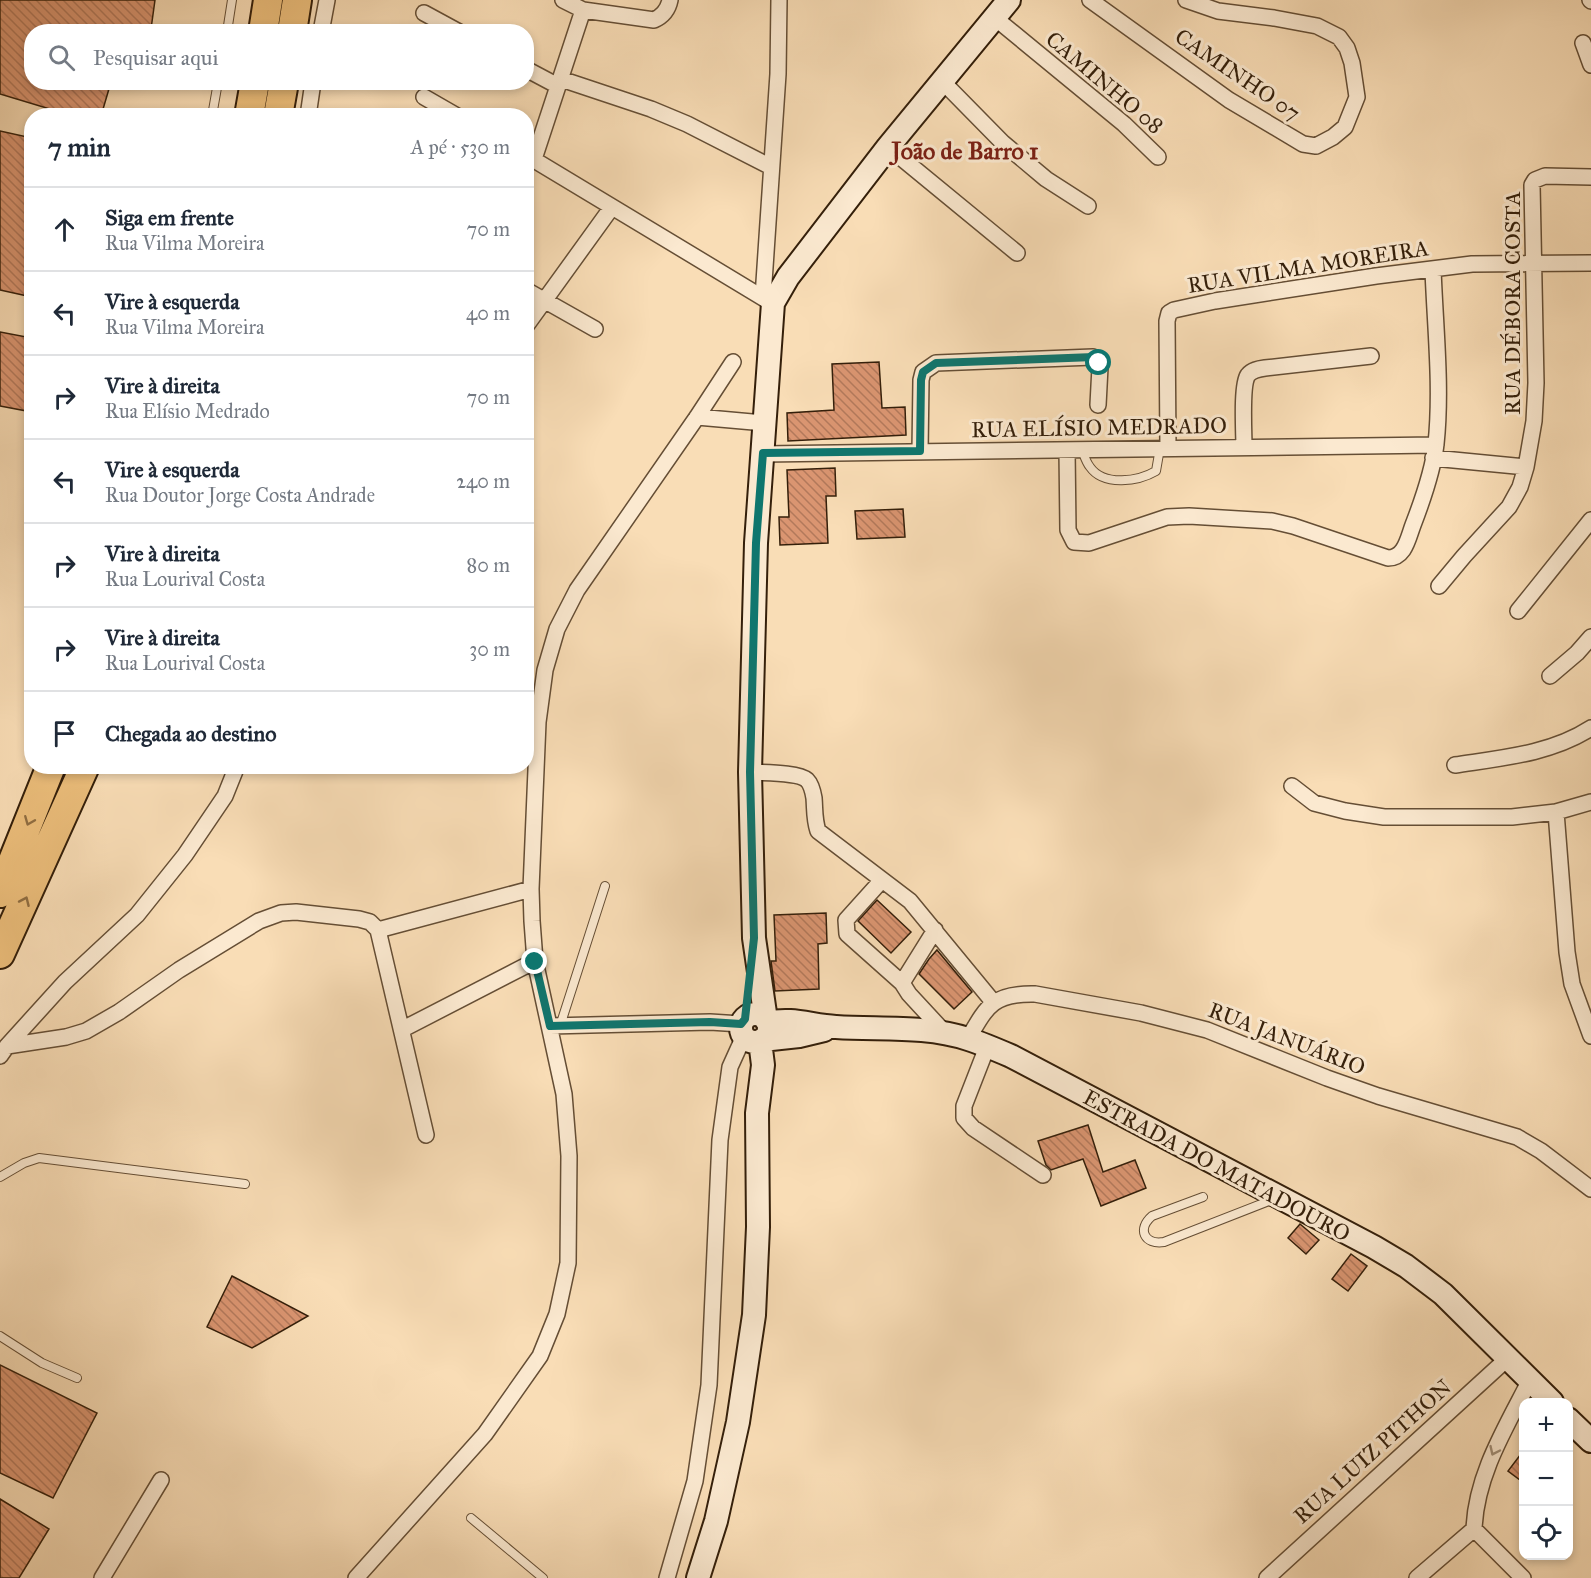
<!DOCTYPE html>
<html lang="pt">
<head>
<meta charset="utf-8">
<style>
  body { margin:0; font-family:"IM FELL Great Primer",serif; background:#f2f2f3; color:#1f2937 }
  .controls { position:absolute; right:18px; bottom:18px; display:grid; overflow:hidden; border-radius:12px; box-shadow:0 3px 9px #0003 }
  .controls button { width:54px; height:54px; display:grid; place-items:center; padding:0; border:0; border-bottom:2px solid #e0e1e3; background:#fff; color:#1f2937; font:30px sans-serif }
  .stop { position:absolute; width:18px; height:18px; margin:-14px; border:4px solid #0f766e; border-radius:50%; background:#fff }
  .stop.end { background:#0f766e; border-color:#fff; box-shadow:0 2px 6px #0008 }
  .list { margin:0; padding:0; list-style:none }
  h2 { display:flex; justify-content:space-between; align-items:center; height:78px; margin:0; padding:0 24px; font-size:26px }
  h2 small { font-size:20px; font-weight:400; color:#747a83 }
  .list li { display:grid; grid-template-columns:39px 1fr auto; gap:18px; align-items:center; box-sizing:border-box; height:84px; padding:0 24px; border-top:2px solid #e0e1e3 }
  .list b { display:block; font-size:22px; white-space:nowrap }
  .list p { margin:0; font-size:20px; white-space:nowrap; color:#747a83 }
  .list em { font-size:20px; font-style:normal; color:#747a83 }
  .icon { flex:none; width:33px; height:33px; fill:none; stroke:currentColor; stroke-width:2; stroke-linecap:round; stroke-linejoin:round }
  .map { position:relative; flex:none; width:1591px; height:1578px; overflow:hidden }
  .search { position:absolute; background:#fff; box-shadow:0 3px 9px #0003; left:24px; top:24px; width:510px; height:66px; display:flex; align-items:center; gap:15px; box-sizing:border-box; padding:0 21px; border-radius:24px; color:#747a83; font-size:22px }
  .panel { position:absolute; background:#fff; box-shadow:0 3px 9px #0003; left:24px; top:108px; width:510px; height:666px; border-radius:24px }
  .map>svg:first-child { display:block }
  .building { fill:url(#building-back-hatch); stroke:#341f0a; stroke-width:1.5 }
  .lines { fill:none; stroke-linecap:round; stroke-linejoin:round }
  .lane-casing { stroke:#654e35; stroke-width:10 }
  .street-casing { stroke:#654e35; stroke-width:18 }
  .secondary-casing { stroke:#341f0a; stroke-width:26 }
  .highway-casing { stroke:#341f0a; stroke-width:32 }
  .lane { stroke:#fbe9d0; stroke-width:8 }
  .street { stroke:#fbe9d0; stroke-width:15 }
  .secondary { stroke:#fbe9d0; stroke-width:22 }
  .highway { stroke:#ecbe7b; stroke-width:28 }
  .oneway { stroke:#906e42 }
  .oneway2 { stroke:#a18e77 }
  .route { stroke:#0f766e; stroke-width:8 }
  .labels { text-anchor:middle; stroke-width:6; stroke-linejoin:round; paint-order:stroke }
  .street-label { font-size:22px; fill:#341f0a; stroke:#fbe9d0 }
  .neighbourhood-label { font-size:24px; font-weight:bold; fill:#7a1f14; stroke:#fbe9d0 }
</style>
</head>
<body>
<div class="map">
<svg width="1591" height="1578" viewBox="0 0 1591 1578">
  <defs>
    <pattern id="building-back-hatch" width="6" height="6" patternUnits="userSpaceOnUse" patternTransform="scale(1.5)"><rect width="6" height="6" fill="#da9571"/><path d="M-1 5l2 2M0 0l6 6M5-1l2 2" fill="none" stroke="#b2795b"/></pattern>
  </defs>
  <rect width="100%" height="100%" fill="#f9ddb6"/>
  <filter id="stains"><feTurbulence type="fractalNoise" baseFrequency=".00333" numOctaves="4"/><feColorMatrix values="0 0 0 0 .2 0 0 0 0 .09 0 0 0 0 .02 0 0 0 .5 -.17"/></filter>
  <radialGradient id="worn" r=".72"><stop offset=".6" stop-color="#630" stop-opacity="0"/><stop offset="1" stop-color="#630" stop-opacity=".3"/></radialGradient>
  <path class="building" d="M0,0H155L151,29L123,25L122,32H32V82H111L101,116H73L0,94Z
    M0,131L32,138V297L0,290Z
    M0,332L32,338V412L0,406Z
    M879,362L882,408L905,407L906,435L788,441L787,413L834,410L832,364Z
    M835,468L836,496H826L828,543L780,545L779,517H789L787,470Z
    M903,509L905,537L857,539L855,511Z
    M877,900L911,932L891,953L858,921Z
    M826,913L827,943L818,944L819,989L775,991L771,961H776L774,915Z
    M937,950L972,992L954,1009L919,974L929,959Z
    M1088,1125L1103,1172L1135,1160L1146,1188L1101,1206L1083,1159L1051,1170L1046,1165L1038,1141Z
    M1300,1224L1319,1240L1306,1254L1288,1238Z
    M1351,1254L1367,1266L1348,1291L1332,1279Z
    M232,1276L308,1316L252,1348L207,1327Z
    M0,1365L97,1413L53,1498L0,1473Z
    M1524,1450V1483L1508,1471Z
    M0,1499L49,1529L19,1578H0Z"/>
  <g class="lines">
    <defs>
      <path id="lane" d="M227,32L232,0
        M212,116L218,82
        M1082,450C1084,455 1086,462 1090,467C1104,487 1139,481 1156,471L1160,448
        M560,1026L605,886
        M0,1177L24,1163L39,1158L245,1184
        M1203,1197L1152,1216C1137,1229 1144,1245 1164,1242L1274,1199
        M0,1336L42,1363L77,1378
        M471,1518L543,1578"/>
      <path id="street" d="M563,0L583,10L654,20C663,16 668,10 670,0
        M1090,0L1229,100L1303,144L1316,146L1333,137L1345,127L1357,97L1352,63L1347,48L1339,37L1317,26L1274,18L1218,11L1186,0
        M1590,0L1591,1
        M424,13L459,32
        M995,18L1124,124L1158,157
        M321,32L327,0
        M1583,43L1591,65
        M526,69L558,86
        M561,79L651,109L687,124L771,167
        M942,81L1003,143L1046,179L1088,206
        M424,97L457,116
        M308,116L313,82
        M888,147L1017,253
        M526,155L770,302
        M534,159L583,10
        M526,290L595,329
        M763,297L778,74L779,0
        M526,326L612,207
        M697,417L765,423
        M1244,447C1244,433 1241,385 1248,375C1252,370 1258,369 1265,368L1371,356
        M1168,448L1167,321L1169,313L1174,310L1215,301L1376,276L1472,264L1591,263
        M1067,450L1068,530L1074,542L1089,543L1167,517L1189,516L1272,521L1293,526L1388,558C1405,558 1408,538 1413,525C1423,499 1433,471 1436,444C1442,387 1435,326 1433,269
        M920,451L921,380L923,372L936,363L1093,357L1097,359L1100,367L1098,405
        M763,454L1436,445
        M1433,458L1526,467
        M1439,586L1464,556L1509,507L1520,487L1526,467L1534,421L1536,383L1532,185L1535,180L1545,176L1591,177
        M1518,611L1591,520
        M1550,676L1577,653L1591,637
        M1455,765C1501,758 1551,754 1591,728
        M750,772C762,773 798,772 807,780C811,784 813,792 814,798C815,810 814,819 818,831L910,901L994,1003
        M1292,786L1314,803L1345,811L1384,817H1512L1556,812L1591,802
        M1556,812L1567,952L1572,984L1591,1036
        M882,880L846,920L847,934L902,983
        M378,930L426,1135
        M378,930L531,889
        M935,930L902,983L909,994L946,1034
        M550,1026L710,1022L741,1024
        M403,1029L535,961
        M968,1039C987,1006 993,993 1035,994L1141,1013L1207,1030L1327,1078L1378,1096L1517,1137L1541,1151L1591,1189
        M7,1046L66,1037L86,1031L119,1012L179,970L259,921L281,913L296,912L359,919L370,922L378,930
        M987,1047L964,1106V1118L973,1128L1043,1175
        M0,1056L7,1046L65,982L137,915L185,855L225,796L237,766
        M102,1578L161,1480
        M356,1578L485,1434L540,1356L557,1314L568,1263L569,1156L564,1094L535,961L532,921L531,889L538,722L545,670L557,629L577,590L697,417L733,362
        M667,1578L695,1481L709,1385L720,1140L730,1067L744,1036
        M1267,1578L1508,1358
        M1417,1578L1474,1529
        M1523,1578L1474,1529C1476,1475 1506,1427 1530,1380"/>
      <path id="secondary" d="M741 1028a14 14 0 1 1 28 0a14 14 0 1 1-28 0Z
        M766,1020L754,938L750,772L756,543L773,303L788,277L888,147L1009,0
        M768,1023C792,1017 812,1026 836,1027C880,1030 925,1025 968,1039C983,1044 997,1050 1011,1056L1374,1247L1406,1266L1443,1294L1552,1402
        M762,1040L799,1036L824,1030
        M1568,1419L1591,1441
        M698,1578L716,1521L738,1422L754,1315L758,1227L757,1113L763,1065L760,1041"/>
      <path id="highway" d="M263,32L268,0
        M292,32L297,0
        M249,116L255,82
        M278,116L284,82
        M0,893L51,766
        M0,954L85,766"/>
    </defs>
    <use href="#lane" class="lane-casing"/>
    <use href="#street" class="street-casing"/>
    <use href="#secondary" class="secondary-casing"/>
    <use href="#highway" class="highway-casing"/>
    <use href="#lane" class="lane"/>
    <use href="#street" class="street"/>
    <use href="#secondary" class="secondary"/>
    <use href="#highway" class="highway"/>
  </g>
  <defs><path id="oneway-chevron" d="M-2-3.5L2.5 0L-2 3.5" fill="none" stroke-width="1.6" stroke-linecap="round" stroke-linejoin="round" transform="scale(1.5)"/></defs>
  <g class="oneway">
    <use href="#oneway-chevron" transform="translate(29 821) rotate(112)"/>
    <use href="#oneway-chevron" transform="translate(25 901) rotate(-66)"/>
  </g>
  <use class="oneway2" href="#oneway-chevron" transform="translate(1494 1451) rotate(115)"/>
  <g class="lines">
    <path class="route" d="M535,962L550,1026L710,1022L741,1024L745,1019L754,938L750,772L756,543L763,453L920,451L921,380L923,372L936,363L1094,357L1099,363"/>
  </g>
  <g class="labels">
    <g class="street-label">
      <text transform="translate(1238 74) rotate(34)" y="8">CAMINHO 07</text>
      <text transform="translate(1105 82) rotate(40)" y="8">CAMINHO 08</text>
      <text transform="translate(1308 266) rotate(-9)" y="8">RUA VILMA MOREIRA</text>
      <text transform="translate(1512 303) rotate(-90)" y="8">RUA DÉBORA COSTA</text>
      <text transform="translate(1099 427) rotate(-1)" y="8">RUA ELÍSIO MEDRADO</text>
      <text transform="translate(1287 1038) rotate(21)" y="8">RUA JANUÁRIO</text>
      <text transform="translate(1217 1165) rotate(28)" y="8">ESTRADA DO MATADOURO</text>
      <text transform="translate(1372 1451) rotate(-42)" y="8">RUA LUIZ PITHON</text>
    </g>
    <g class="neighbourhood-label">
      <text x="965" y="159">João de Barro 1</text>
    </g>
  </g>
  <rect width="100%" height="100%" filter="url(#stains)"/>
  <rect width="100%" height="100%" fill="url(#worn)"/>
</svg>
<div class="controls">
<button>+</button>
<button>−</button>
<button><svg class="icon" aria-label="locate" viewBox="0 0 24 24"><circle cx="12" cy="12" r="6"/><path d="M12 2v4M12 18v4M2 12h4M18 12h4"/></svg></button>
</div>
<div class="stop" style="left:1099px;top:363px"></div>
<div class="stop end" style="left:535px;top:962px"></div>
<div class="search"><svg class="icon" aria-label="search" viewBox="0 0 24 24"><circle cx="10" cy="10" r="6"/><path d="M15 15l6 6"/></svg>Pesquisar aqui</div>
<section class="panel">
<h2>7 min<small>A pé · 530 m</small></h2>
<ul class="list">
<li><svg class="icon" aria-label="ahead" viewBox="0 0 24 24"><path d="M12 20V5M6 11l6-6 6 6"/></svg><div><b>Siga em frente</b><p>Rua Vilma Moreira</p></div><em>70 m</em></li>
<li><svg class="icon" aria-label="left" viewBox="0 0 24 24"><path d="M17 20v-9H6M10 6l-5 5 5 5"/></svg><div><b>Vire à esquerda</b><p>Rua Vilma Moreira</p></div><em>40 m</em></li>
<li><svg class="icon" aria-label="right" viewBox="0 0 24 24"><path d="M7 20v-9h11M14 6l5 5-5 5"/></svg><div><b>Vire à direita</b><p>Rua Elísio Medrado</p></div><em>70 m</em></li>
<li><svg class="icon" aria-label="left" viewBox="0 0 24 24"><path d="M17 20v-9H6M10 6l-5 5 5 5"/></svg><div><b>Vire à esquerda</b><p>Rua Doutor Jorge Costa Andrade</p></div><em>240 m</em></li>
<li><svg class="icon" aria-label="right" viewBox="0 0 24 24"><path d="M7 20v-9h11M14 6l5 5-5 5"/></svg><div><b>Vire à direita</b><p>Rua Lourival Costa</p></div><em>80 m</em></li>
<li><svg class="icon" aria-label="right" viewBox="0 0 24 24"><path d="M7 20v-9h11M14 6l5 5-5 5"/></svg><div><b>Vire à direita</b><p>Rua Lourival Costa</p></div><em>30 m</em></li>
<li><svg class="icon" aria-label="arrive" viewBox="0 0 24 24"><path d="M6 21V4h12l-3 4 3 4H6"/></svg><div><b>Chegada ao destino</b></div></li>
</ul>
</section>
</div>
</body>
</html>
